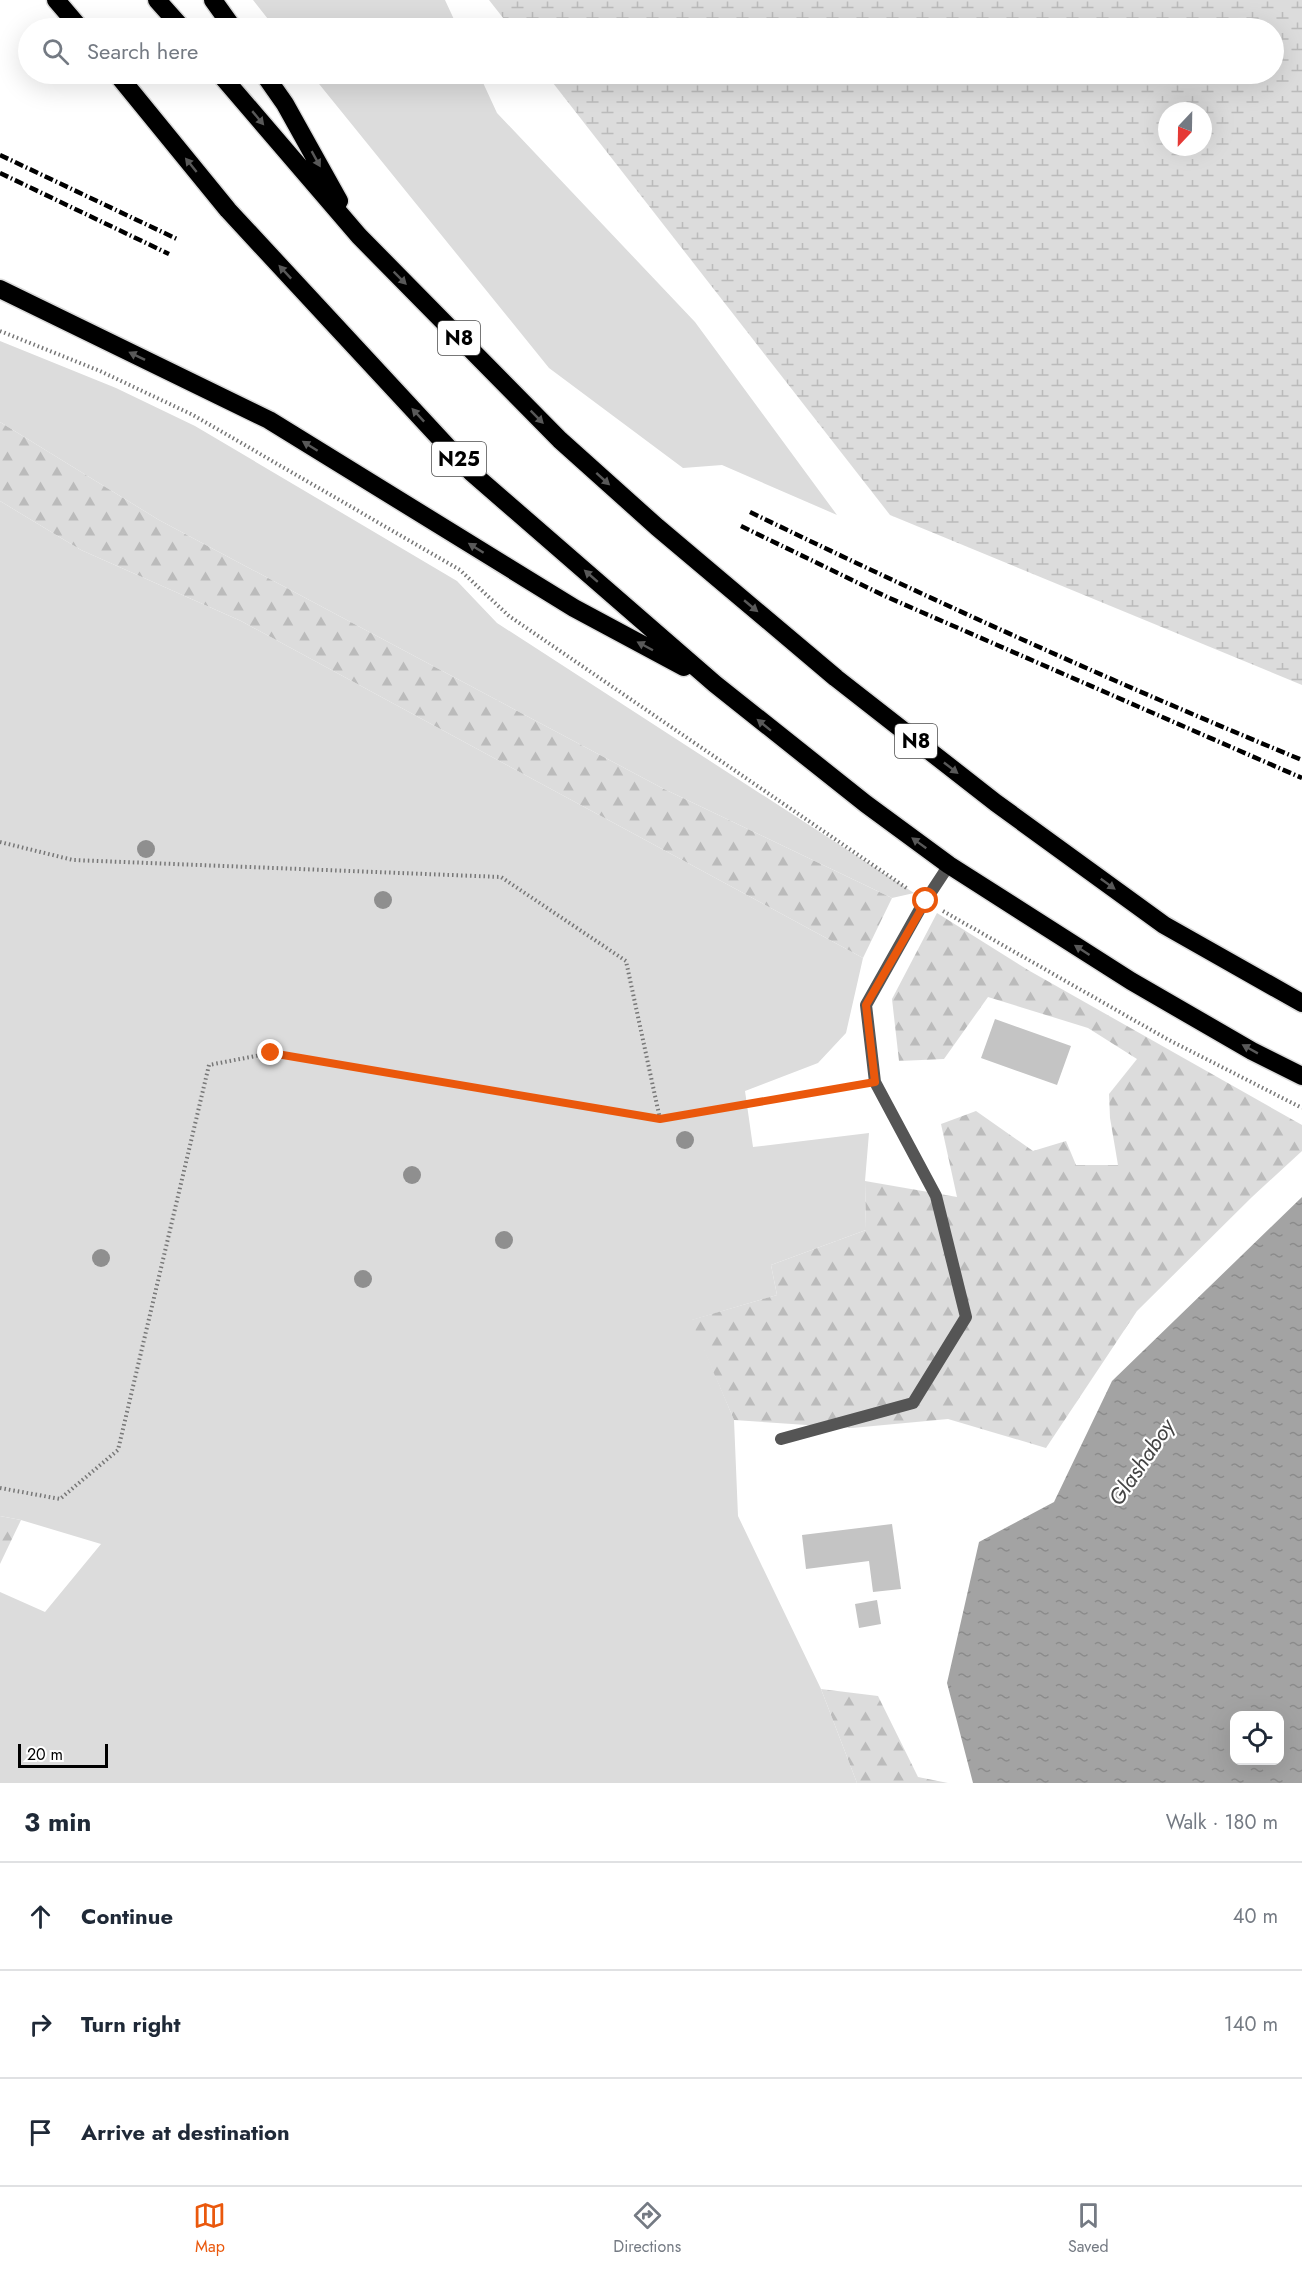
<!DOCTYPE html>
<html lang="en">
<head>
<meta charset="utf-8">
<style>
  body { margin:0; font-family:Jost,sans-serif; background:#f6f6f7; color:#1f2937 }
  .controls { position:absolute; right:18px; bottom:18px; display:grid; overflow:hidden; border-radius:12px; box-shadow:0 6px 24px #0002 }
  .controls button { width:54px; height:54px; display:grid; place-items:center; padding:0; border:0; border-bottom:2px solid #e0e1e3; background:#fff; color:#1f2937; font:30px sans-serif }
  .compass { position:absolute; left:1158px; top:102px; width:54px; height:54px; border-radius:50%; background:#fff; box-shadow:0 6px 24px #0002; rotate:202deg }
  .scale { position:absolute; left:18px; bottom:15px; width:90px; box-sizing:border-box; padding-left:6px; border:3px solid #000; border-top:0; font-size:16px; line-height:21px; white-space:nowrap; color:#000; -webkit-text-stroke:4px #fff; paint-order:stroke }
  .stop { position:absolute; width:18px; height:18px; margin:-14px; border:4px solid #ea580c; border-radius:50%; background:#fff }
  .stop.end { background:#ea580c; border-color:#fff; box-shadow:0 2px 6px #0008 }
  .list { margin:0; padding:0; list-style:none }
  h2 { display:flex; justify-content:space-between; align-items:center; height:78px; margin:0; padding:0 24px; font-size:26px }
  h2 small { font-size:20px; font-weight:400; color:#747a83 }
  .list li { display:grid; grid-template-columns:39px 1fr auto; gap:18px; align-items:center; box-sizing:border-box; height:108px; padding:0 24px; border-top:2px solid #e0e1e3 }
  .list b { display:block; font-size:22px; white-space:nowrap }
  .list em { font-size:20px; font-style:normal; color:#747a83 }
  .icon { flex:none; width:33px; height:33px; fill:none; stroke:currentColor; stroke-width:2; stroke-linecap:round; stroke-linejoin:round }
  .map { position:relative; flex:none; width:1302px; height:1783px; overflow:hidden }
  .search { position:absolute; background:#fff; box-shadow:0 6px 24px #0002; left:18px; right:18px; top:18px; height:66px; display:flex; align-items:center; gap:15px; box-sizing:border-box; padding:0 21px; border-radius:33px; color:#747a83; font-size:22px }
  .sheet { height:402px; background:#fff }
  nav { display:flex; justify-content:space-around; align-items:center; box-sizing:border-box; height:84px; border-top:2px solid #e0e1e3; background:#fff; font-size:16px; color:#747a83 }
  nav a { display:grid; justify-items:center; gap:3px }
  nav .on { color:#ea580c }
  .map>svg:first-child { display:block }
  .green { fill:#dcdcdc }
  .forest { fill:url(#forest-firs) }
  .wetland { fill:url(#wetland-marsh); fill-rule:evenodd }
  .water { fill:url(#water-ripples); fill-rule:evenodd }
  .building { fill:#c4c4c4 }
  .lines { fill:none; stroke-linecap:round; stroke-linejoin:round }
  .highway-casing { stroke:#dbdbdb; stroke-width:21 }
  .path { stroke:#777; stroke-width:4; stroke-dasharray:1.5 3; stroke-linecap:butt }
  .lane { stroke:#555; stroke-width:12 }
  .highway { stroke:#000; stroke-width:18 }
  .rail { stroke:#000; stroke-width:4.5; stroke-dasharray:9 3 1.5 3; stroke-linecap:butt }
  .tree { fill:#8f8f8f }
  .oneway { fill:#595959 }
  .route { stroke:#ea580c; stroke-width:8 }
  .labels { text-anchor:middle; stroke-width:4.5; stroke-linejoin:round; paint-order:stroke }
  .shield { fill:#fff; stroke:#4c4c4c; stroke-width:1.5 }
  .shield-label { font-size:20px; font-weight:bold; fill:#000 }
  .water-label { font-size:22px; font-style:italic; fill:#444; stroke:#fff }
</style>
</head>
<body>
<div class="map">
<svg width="1302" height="1783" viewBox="0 0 1302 1783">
  <defs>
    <pattern id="forest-firs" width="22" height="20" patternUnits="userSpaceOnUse" patternTransform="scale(1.5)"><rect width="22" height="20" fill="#dcdcdc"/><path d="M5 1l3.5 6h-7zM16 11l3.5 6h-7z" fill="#bbb"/></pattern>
    <pattern id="wetland-marsh" width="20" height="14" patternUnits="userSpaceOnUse" patternTransform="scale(1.5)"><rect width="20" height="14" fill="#dcdcdc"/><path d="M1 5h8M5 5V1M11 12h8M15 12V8" fill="none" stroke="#bbb"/></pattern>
    <pattern id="water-ripples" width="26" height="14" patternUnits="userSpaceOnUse" patternTransform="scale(1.5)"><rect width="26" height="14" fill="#a3a3a3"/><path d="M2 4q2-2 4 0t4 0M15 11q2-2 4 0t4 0" fill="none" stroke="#8b8b8b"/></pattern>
  </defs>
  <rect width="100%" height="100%" fill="#fff"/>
  <path class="green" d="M253,0H445L458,28H275Z
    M311,74H479L497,113L695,322L837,515L722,465L683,468L549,368Z
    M0,341L116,388L195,426L457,581L497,623L914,893L892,898L662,788L159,520L0,422Z
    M0,501L81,550L241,621L863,958L846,1033L818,1063L745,1091L753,1147L869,1133L865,1181L866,1230L771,1265L777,1295L692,1320L734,1420L738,1516L821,1689L857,1783H0V1592L45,1612L101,1544L21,1520L0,1516Z"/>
  <path class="forest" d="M0,422L159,520L662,788L892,898L863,958L241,621L81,550L0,501Z
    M937,913L1028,970L1302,1125V1151L1252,1197L1137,1311L1046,1448L948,1419L852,1428L734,1420L691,1320L777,1295L771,1265L866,1230L865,1181L957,1197L941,1124L976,1111L1033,1151L1066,1141L1076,1165H1118L1110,1118L1109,1094L1137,1059L1088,1028L988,997L944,1059L899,1061L892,999Z
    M0,1516L21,1520L0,1564Z
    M821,1689L878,1696L918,1777L948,1783H857Z"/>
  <path class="wetland" d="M489,0H1302V685L890,515L546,74H1274V28H511ZM1167,111H1203V147H1167Z"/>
  <path class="water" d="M1302,1197V1783H973L947,1683L979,1542L1054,1502L1112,1381ZM1234,1716H1280V1760H1234Z"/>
  <path class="building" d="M995,1019L1071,1046L1057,1085L981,1058Z
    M892,1524L901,1589L873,1592L869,1561L806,1569L802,1535Z
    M877,1600L881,1624L859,1628L855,1604Z"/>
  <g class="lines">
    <defs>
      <path id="highway" d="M56,0L80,28
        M157,0L182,28
        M213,0L233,28
        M117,74L228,210L471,472L715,684L866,804L949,865L1131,981L1252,1051L1302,1076
        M220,74L359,236L560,440L657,527L836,678L996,803L1164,925L1302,1003
        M264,74L285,104L339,201
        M0,289L269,420L574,608L684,667"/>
    </defs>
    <use href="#highway" class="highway-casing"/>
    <path class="path" d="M0,331L100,371L193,415L460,570L509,616L908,889
      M0,842L73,860L501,877L626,961L660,1119
      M943,911L1167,1039L1302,1108
      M0,1488L60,1499L118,1450L209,1065L271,1053L660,1119L854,1086"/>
    <path class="lane" d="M781,1439L913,1403L966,1317L936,1196L875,1082L866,1005L920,909L949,865"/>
    <use href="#highway" class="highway"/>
    <path class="rail" d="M0,155L177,239
      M0,173L169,254
      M750,512C931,600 1115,683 1302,760
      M741,526L887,597L1302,778"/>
  </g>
  <g class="tree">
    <circle cx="146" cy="849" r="9"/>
    <circle cx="383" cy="900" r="9"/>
    <circle cx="685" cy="1140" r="9"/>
    <circle cx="412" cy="1175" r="9"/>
    <circle cx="504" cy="1240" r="9"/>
    <circle cx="101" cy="1258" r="9"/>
    <circle cx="363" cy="1279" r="9"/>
  </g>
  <defs><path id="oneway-solid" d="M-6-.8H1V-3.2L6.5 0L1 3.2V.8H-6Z" transform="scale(1.5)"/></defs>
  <g class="oneway">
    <use href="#oneway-solid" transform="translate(258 118) rotate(50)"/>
    <use href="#oneway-solid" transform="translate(316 159) rotate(61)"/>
    <use href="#oneway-solid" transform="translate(191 165) rotate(-129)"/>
    <use href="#oneway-solid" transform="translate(285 272) rotate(-133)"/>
    <use href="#oneway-solid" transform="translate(400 278) rotate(45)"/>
    <use href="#oneway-solid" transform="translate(137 356) rotate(-154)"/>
    <use href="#oneway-solid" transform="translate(418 415) rotate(-133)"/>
    <use href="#oneway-solid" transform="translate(537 417) rotate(45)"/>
    <use href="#oneway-solid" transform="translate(310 446) rotate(-148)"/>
    <use href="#oneway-solid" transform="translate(603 479) rotate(42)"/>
    <use href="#oneway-solid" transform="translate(476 548) rotate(-148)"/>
    <use href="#oneway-solid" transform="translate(591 576) rotate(-139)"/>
    <use href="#oneway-solid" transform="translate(751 606) rotate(40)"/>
    <use href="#oneway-solid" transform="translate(645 646) rotate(-152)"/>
    <use href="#oneway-solid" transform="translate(764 725) rotate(-141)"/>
    <use href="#oneway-solid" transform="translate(951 768) rotate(38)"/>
    <use href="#oneway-solid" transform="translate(919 843) rotate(-144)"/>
    <use href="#oneway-solid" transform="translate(1108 884) rotate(36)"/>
    <use href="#oneway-solid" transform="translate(1082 950) rotate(-147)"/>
    <use href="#oneway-solid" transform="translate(1250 1049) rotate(-151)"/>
  </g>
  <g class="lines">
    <path class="route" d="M271,1053L660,1119L875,1082L866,1005L926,901"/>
  </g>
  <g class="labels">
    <g class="shield">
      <rect x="438" y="321" width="42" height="34" rx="4.5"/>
      <rect x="432" y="442" width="54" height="34" rx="4.5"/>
      <rect x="895" y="724" width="42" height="34" rx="4.5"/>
    </g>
    <g class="shield-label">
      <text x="459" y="345">N8</text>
      <text x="459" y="466">N25</text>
      <text x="916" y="748">N8</text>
    </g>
    <g class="water-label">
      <text transform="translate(1141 1462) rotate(-56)" y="8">Glashaboy</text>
    </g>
  </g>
</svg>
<div class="controls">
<button><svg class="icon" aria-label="locate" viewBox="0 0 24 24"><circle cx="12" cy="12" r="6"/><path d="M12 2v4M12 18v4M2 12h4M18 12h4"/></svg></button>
</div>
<svg class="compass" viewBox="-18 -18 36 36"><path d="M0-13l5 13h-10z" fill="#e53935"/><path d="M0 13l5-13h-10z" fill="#747a83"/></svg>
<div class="scale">20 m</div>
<div class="stop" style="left:926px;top:901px"></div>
<div class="stop end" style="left:271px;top:1053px"></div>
<div class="search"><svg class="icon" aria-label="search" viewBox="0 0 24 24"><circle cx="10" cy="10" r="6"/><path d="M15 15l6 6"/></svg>Search here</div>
</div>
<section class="sheet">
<h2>3 min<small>Walk · 180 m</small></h2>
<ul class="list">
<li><svg class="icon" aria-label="ahead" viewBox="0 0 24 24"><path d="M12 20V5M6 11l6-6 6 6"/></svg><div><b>Continue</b></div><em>40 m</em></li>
<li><svg class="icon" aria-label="right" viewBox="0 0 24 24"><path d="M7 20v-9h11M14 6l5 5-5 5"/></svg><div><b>Turn right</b></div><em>140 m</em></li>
<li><svg class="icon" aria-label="arrive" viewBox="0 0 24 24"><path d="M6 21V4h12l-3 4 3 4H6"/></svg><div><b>Arrive at destination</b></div></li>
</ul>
</section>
<nav>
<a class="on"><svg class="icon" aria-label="map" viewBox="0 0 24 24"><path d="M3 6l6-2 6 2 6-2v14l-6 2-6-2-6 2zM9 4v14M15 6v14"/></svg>Map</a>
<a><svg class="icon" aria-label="directions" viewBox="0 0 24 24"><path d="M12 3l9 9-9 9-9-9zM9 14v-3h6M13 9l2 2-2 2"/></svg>Directions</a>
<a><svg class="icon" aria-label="saved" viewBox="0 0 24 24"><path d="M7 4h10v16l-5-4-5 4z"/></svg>Saved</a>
</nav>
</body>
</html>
